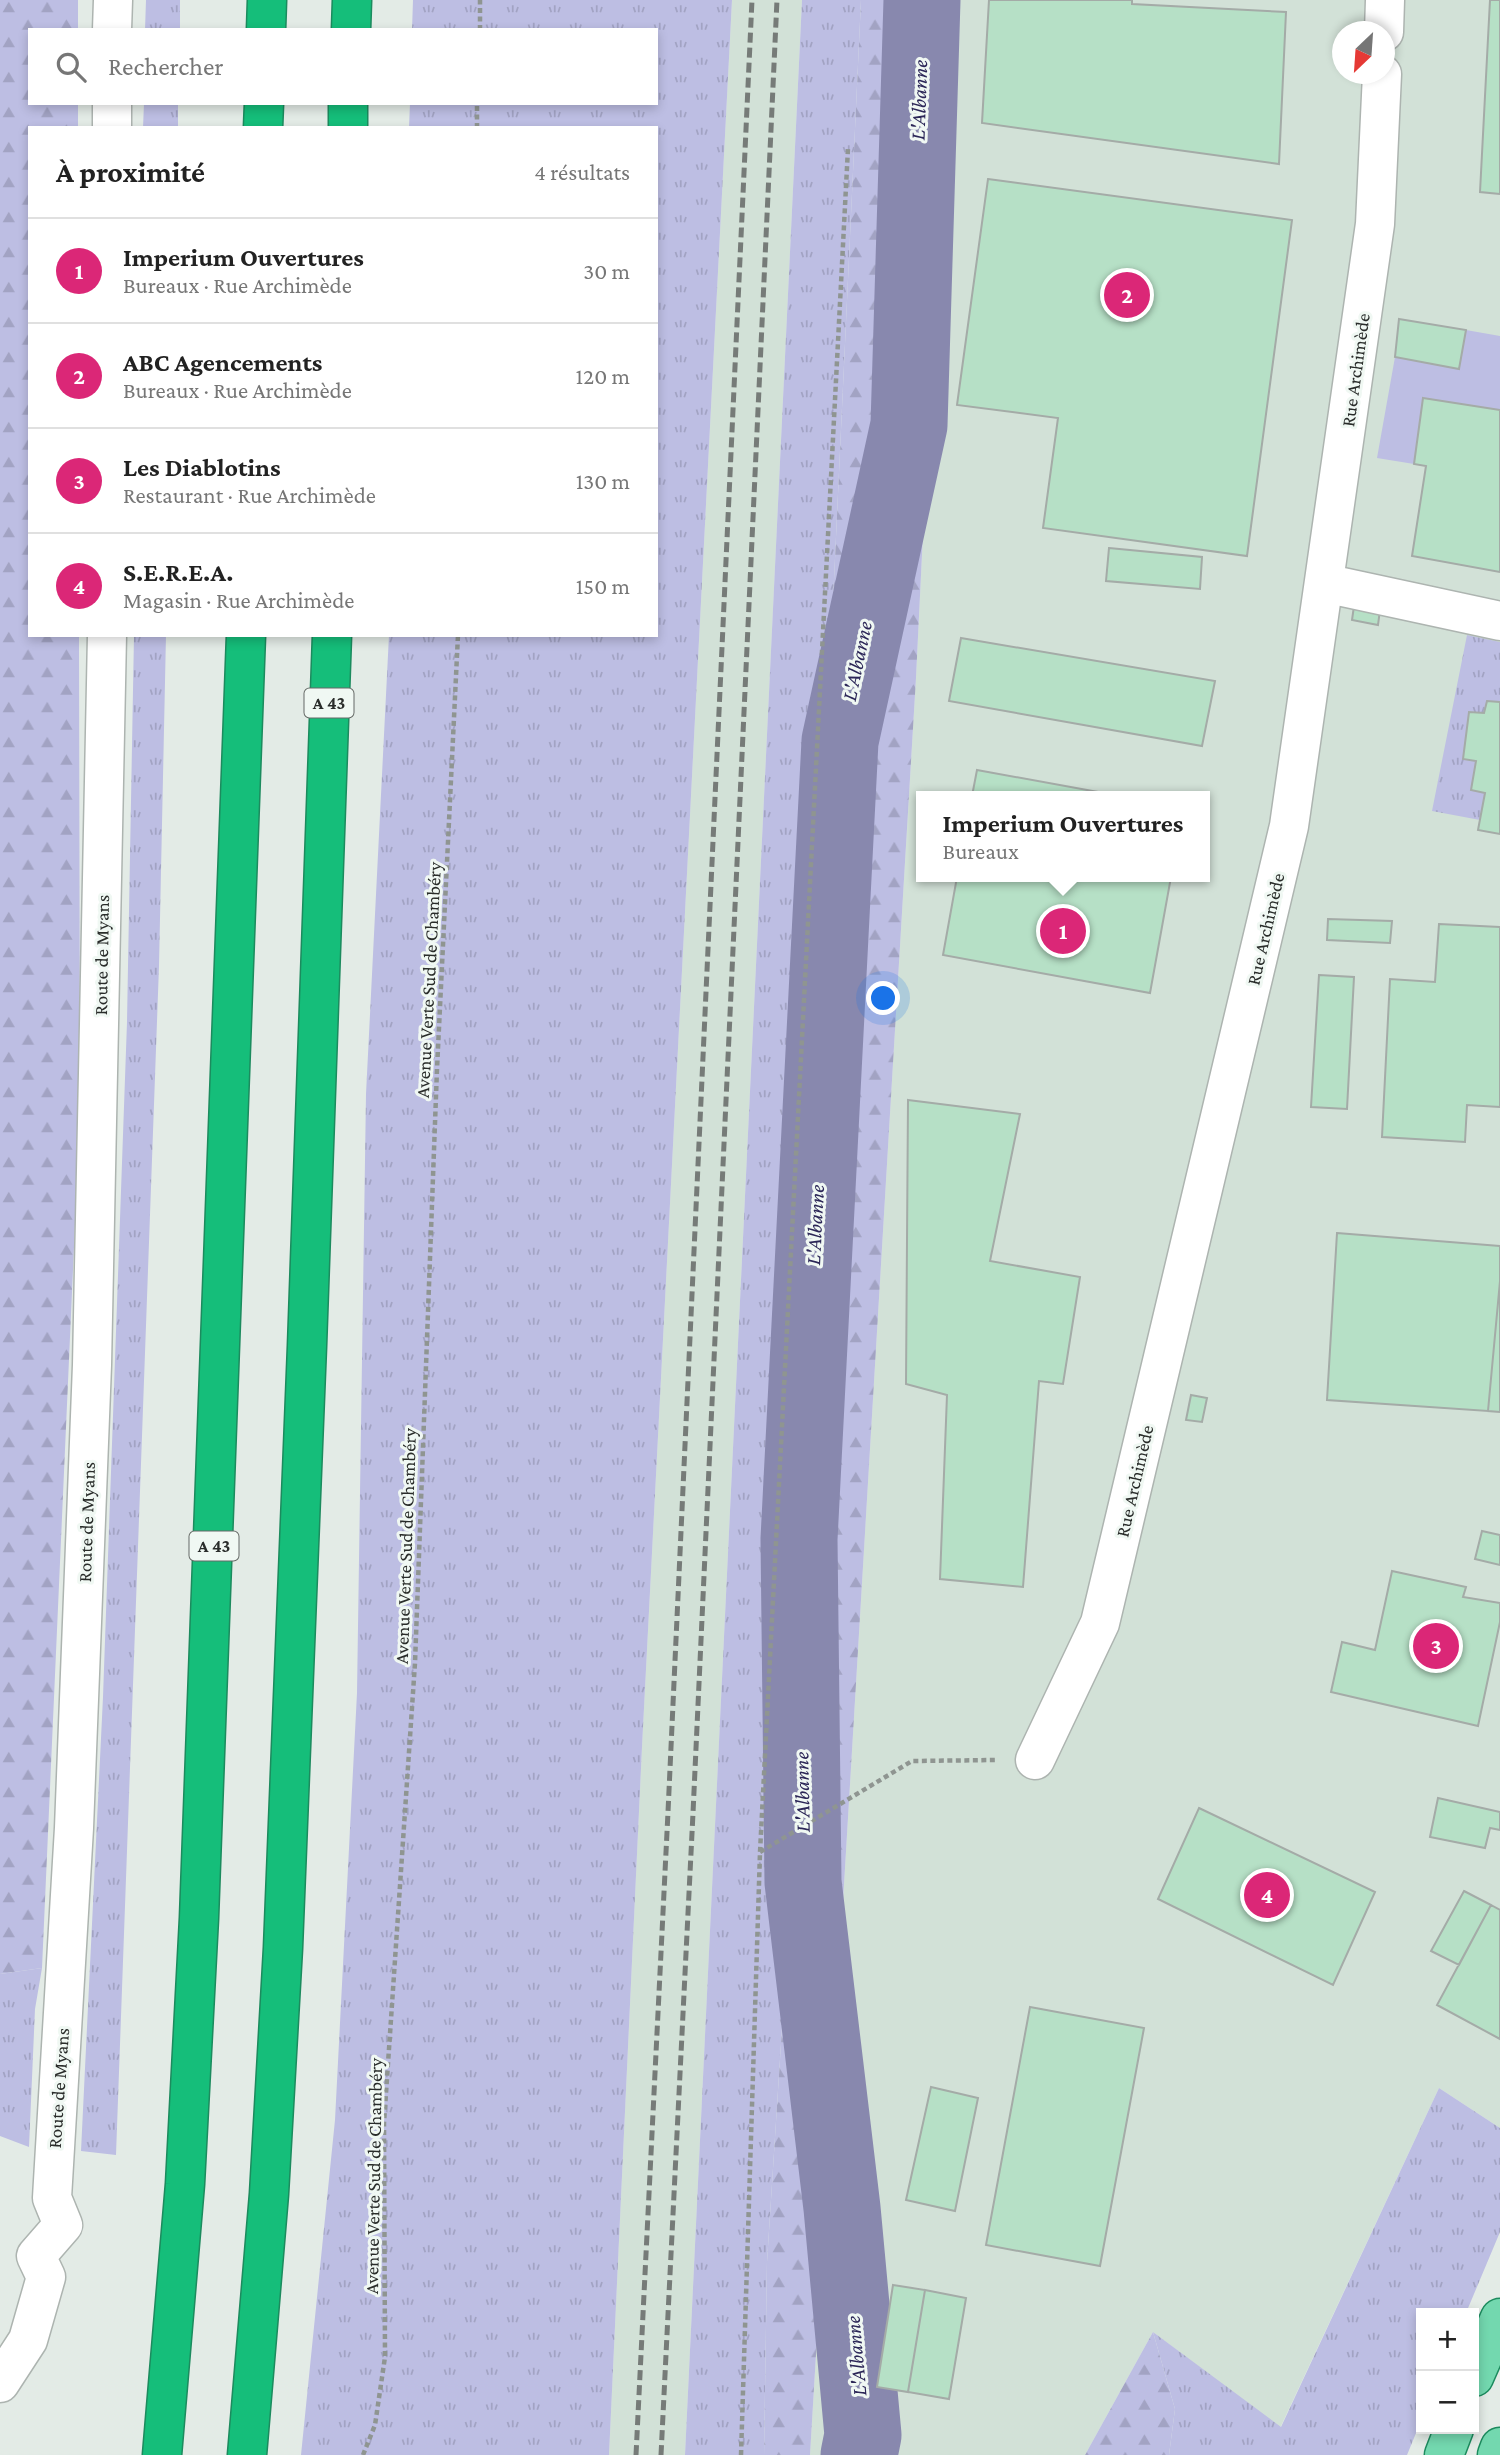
<!DOCTYPE html>
<html lang="fr">
<head>
<meta charset="utf-8">
<style>
  body { margin:0; font-family:"Crimson Pro",serif; background:#f6f6f6; color:#222 }
  .controls { position:absolute; right:21px; bottom:21px; display:grid; overflow:hidden; border-radius:0px; box-shadow:0 4px 10px #0003 }
  .controls button { width:63px; height:63px; display:grid; place-items:center; padding:0; border:0; border-bottom:2px solid #e0e0e0; background:#fff; color:#222; font:35px sans-serif }
  .compass { position:absolute; left:1332px; top:21px; width:63px; height:63px; border-radius:50%; background:#fff; box-shadow:0 4px 10px #0003; rotate:205deg }
  .you { position:absolute; left:884px; top:999px; width:24px; height:24px; margin:-18px; border:5px solid #fff; border-radius:50%; background:#1a73e8; box-shadow:0 0 0 10px #1a73e833 }
  .badge { display:grid; place-items:center; width:46px; height:46px; border-radius:50%; background:#db2777; color:#fff; font-size:23px; font-weight:700 }
  .pin { position:absolute; translate:-50% -50%; border:4px solid #fff; box-shadow:0 2px 7px #0006 }
  .popup { position:absolute; left:916px; top:791px; width:294px; height:91px; box-sizing:border-box; display:grid; place-content:center; border-radius:0px; background:#fff; filter:drop-shadow(0 2px 5px #0005); font-size:23px; white-space:nowrap; color:#767676 }
  .popup b { font-size:26px; color:#222 }
  .popup::after { content:''; position:absolute; left:50%; top:100%; margin-left:-14px; border:14px solid transparent; border-top-color:#fff }
  .list { margin:0; padding:0; list-style:none }
  h2 { display:flex; justify-content:space-between; align-items:center; height:91px; margin:0; padding:0 28px; font-size:30px }
  h2 small { font-size:23px; font-weight:400; color:#767676 }
  .list li { display:grid; grid-template-columns:46px 1fr auto; gap:21px; align-items:center; box-sizing:border-box; height:105px; padding:0 28px; border-top:2px solid #e0e0e0 }
  .list b { display:block; font-size:26px; white-space:nowrap }
  .list p { margin:0; font-size:23px; white-space:nowrap; color:#767676 }
  .list em { font-size:23px; font-style:normal; color:#767676 }
  .icon { flex:none; width:38px; height:38px; fill:none; stroke:currentColor; stroke-width:2; stroke-linecap:round; stroke-linejoin:round }
  .map { position:relative; flex:none; width:1500px; height:2455px; overflow:hidden }
  .search { position:absolute; background:#fff; box-shadow:0 4px 10px #0003; left:28px; top:28px; width:630px; height:77px; display:flex; align-items:center; gap:18px; box-sizing:border-box; padding:0 24px; border-radius:0px; color:#767676; font-size:26px }
  .panel { position:absolute; background:#fff; box-shadow:0 4px 10px #0003; left:28px; top:126px; width:630px; height:511px; border-radius:0px }
  .map>svg:first-child { display:block }
  .built { fill:#d2e1d7; fill-rule:evenodd }
  .grass { fill:url(#grass-tufts) }
  .forest { fill:url(#forest-firs) }
  .green { fill:#bdbee3 }
  .lines { fill:none; stroke-linecap:round; stroke-linejoin:round }
  .river { stroke:#8888ae; stroke-width:77 }
  .building { fill:#b6e0c6; stroke:#a4aba7; stroke-width:2 }
  .minor-casing { stroke:#adb4b0; stroke-width:41 }
  .major-casing { stroke:#1c8b5e; stroke-width:41 }
  .highway-casing { stroke:#1c8b5e; stroke-width:41 }
  .path { stroke:#8f9591; stroke-width:4.5; stroke-dasharray:5 3.5; stroke-linecap:butt }
  .minor { stroke:#fff; stroke-width:38 }
  .major { stroke:#73d8af; stroke-width:38 }
  .highway { stroke:#15be7a; stroke-width:38 }
  .rail { stroke:#767b78; stroke-width:5; stroke-dasharray:10 5; stroke-linecap:butt }
  .labels { text-anchor:middle; stroke-width:6; stroke-linejoin:round; paint-order:stroke }
  .shield { fill:#f0f8f3; stroke:#656966; stroke-width:2 }
  .shield-label { font-size:18px; font-weight:bold; fill:#292c2a }
  .street-label { font-size:19px; fill:#292c2a; stroke:#f0f8f3 }
  .water-label { font-size:21px; font-style:italic; fill:#2b2657; stroke:#f0f8f3 }
</style>
</head>
<body>
<div class="map">
<svg width="1500" height="2455" viewBox="0 0 1500 2455">
  <defs>
    <pattern id="grass-tufts" width="24" height="20" patternUnits="userSpaceOnUse" patternTransform="scale(1.75)"><rect width="24" height="20" fill="#bdbee3"/><path d="M3 7l-1-3M5 7V3M7 7l1-3M15 17l-1-3M17 17v-4M19 17l1-3" fill="none" stroke="#a2a3c3"/></pattern>
    <pattern id="forest-firs" width="22" height="20" patternUnits="userSpaceOnUse" patternTransform="scale(1.75)"><rect width="22" height="20" fill="#bdbee3"/><path d="M5 1l3.5 6h-7zM16 11l3.5 6h-7z" fill="#a2a3c3"/></pattern>
  </defs>
  <rect width="100%" height="100%" fill="#e3ebe6"/>
  <path class="built" d="M732,0H802L685,2455H609L642,1747Z
    M949,0H1500V2128L1439,2088L1280,2428L1153,2332L1085,2455H810L916,678ZM1342,32H1384V74H1342ZM921,796H1205V877H921Z"/>
  <path class="grass" d="M146,0H180V30H145Z
    M413,0H732L642,1747L609,2455H301L335,2120L357,1693L366,1094L389,635H656V128H409L410,103H656V30H412Z
    M802,0H861L786,1611L782,2028L767,2262L764,2455H685Z
    M144,103H178V128H143Z
    M134,635H166L159,966L116,2155L81,2151L103,1697L127,1022Z
    M1467,635L1500,642V702L1487,701L1484,713L1469,712L1463,758L1476,761L1471,790L1485,793L1480,820L1432,811Z
    M42,1968L35,2009L29,2147L0,2136V1974Z
    M1439,2088L1500,2128V2232L1466,2313H1421V2421L1407,2455H1169L1175,2409L1153,2332L1281,2427Z"/>
  <path class="forest" d="M0,0H78V30H30V103H78V128H30V635H79L80,1112L42,1968L0,1974Z
    M861,0H949L916,678L810,2455H764L767,2262L782,2028L786,1611Z
    M1153,2332L1175,2409L1169,2455H1085Z"/>
  <path class="green" d="M1466,330L1500,336V410L1423,398L1414,464L1377,458L1395,357L1459,369Z"/>
  <g class="lines">
    <path class="river" d="M859,2455L863,2435L842,2208L803,1882L799,1539L840,741L909,425L922,0"/>
  </g>
  <path class="building" d="M989,0H1132V4L1286,12L1279,164L982,123Z
    M1490,0H1500V194L1480,192Z
    M988,179L1292,220L1247,556L1043,528L1058,418L957,405Z
    M1399,319L1466,330L1459,369L1395,357Z
    M1423,398L1500,410V572L1412,556L1426,466L1414,464Z
    M1109,548L1202,557L1200,589L1106,581Z
    M1354,606L1380,610L1378,625L1352,620Z
    M961,638L1215,681L1202,746L949,701Z
    M1487,701L1500,702V834L1478,830L1485,793L1471,790L1476,761L1463,759L1469,712L1484,713Z
    M977,770L1120,796H972Z
    M957,877H1171L1150,993L943,955Z
    M1328,919L1392,921L1390,943L1327,940Z
    M1439,924L1500,927V1107L1467,1105L1465,1142L1382,1137L1390,979L1435,982Z
    M1319,975L1354,977L1347,1109L1311,1107Z
    M908,1100L1020,1114L990,1261L1080,1277L1063,1384L1039,1381L1023,1587L940,1579L947,1395L906,1384Z
    M1337,1233L1500,1246V1281L1488,1411L1327,1400Z
    M1500,1281V1412L1488,1411Z
    M1191,1395L1207,1398L1202,1422L1186,1420Z
    M1482,1531L1500,1535V1565L1475,1559Z
    M1392,1571L1466,1587L1463,1597L1500,1603V1622L1478,1726L1331,1692L1342,1642L1375,1650Z
    M1438,1798L1500,1812V1830L1490,1828L1485,1848L1430,1837Z
    M1199,1808L1375,1892L1333,1985L1158,1899Z
    M1464,1891L1491,1905L1459,1965L1431,1951Z
    M1491,1905L1500,1910V2039L1437,2005Z
    M1030,2007L1144,2028L1100,2266L986,2245Z
    M931,2087L978,2098L955,2211L906,2200Z
    M893,2285L925,2290L908,2392L877,2387Z
    M925,2290L966,2298L949,2399L908,2392Z"/>
  <g class="lines">
    <defs>
      <path id="minor" d="M112,30L113,0
        M1384,32L1385,0
        M112,128V103
        M1324,583L1500,621
        M1035,1760L1100,1623L1289,826L1375,224L1382,74
        M0,2383L28,2340L46,2277L36,2256L63,2225L52,2198L74,1828L92,1365L107,635"/>
      <path id="major" d="M1474,2377L1500,2318
        M1444,2455L1454,2429
        M1497,2455L1500,2447"/>
      <path id="highway" d="M266,30L267,0
        M351,30L352,0
        M263,128L264,103
        M348,128V103
        M162,2455L185,2184L199,1918L246,635
        M247,2455L269,2194L283,1948L307,1346L332,635"/>
    </defs>
    <use href="#minor" class="minor-casing"/>
    <use href="#major" class="major-casing"/>
    <use href="#highway" class="highway-casing"/>
    <path class="path" d="M480,30V0
      M477,128V103
      M760,1852L912,1761L996,1760
      M363,2455L375,2425L385,2357L384,2123L415,1663L437,1069L458,635
      M741,2455L760,1852L848,148"/>
    <use href="#minor" class="minor"/>
    <use href="#major" class="major"/>
    <use href="#highway" class="highway"/>
    <path class="rail" d="M636,2455L668,1812L752,0
      M661,2455L693,1813L777,0"/>
  </g>
  <g class="labels">
    <g class="shield">
      <rect x="304.5" y="688.5" width="49" height="29" rx="5"/>
      <rect x="189.5" y="1531.5" width="49" height="29" rx="5"/>
    </g>
    <g class="shield-label">
      <text x="329" y="709">A 43</text>
      <text x="214" y="1552">A 43</text>
    </g>
    <g class="street-label">
      <text transform="translate(1355 370) rotate(-82)" y="7">Rue Archimède</text>
      <text transform="translate(1265 929) rotate(-77)" y="7">Rue Archimède</text>
      <text transform="translate(101 955) rotate(-89)" y="7">Route de Myans</text>
      <text transform="translate(428 980) rotate(-87)" y="7">Avenue Verte Sud de Chambéry</text>
      <text transform="translate(1134 1481) rotate(-77)" y="7">Rue Archimède</text>
      <text transform="translate(86 1522) rotate(-88)" y="7">Route de Myans</text>
      <text transform="translate(405 1546) rotate(-88)" y="7">Avenue Verte Sud de Chambéry</text>
      <text transform="translate(58 2088) rotate(-86)" y="7">Route de Myans</text>
      <text transform="translate(373 2176) rotate(-89)" y="7">Avenue Verte Sud de Chambéry</text>
    </g>
    <g class="water-label">
      <text transform="translate(919 100) rotate(-88)" y="7">L'Albanne</text>
      <text transform="translate(857 661) rotate(-78)" y="7">L'Albanne</text>
      <text transform="translate(815 1225) rotate(-87)" y="7">L'Albanne</text>
      <text transform="translate(802 1792) rotate(-91)" y="7">L'Albanne</text>
      <text transform="translate(856 2356) rotate(-95)" y="7">L'Albanne</text>
    </g>
  </g>
</svg>
<div class="controls">
<button>+</button>
<button>−</button>
</div>
<svg class="compass" viewBox="-18 -18 36 36"><path d="M0-13l5 13h-10z" fill="#e53935"/><path d="M0 13l5-13h-10z" fill="#767676"/></svg>
<div class="you"></div>
<div class="pin badge" style="left:1063px;top:931px">1</div>
<div class="popup"><b>Imperium Ouvertures</b>Bureaux</div>
<div class="pin badge" style="left:1127px;top:295px">2</div>
<div class="pin badge" style="left:1436px;top:1646px">3</div>
<div class="pin badge" style="left:1267px;top:1895px">4</div>
<div class="search"><svg class="icon" aria-label="search" viewBox="0 0 24 24"><circle cx="10" cy="10" r="6"/><path d="M15 15l6 6"/></svg>Rechercher</div>
<section class="panel">
<h2>À proximité<small>4 résultats</small></h2>
<ul class="list">
<li><span class="badge">1</span><div><b>Imperium Ouvertures</b><p>Bureaux · Rue Archimède</p></div><em>30 m</em></li>
<li><span class="badge">2</span><div><b>ABC Agencements</b><p>Bureaux · Rue Archimède</p></div><em>120 m</em></li>
<li><span class="badge">3</span><div><b>Les Diablotins</b><p>Restaurant · Rue Archimède</p></div><em>130 m</em></li>
<li><span class="badge">4</span><div><b>S.E.R.E.A.</b><p>Magasin · Rue Archimède</p></div><em>150 m</em></li>
</ul>
</section>
</div>
</body>
</html>
